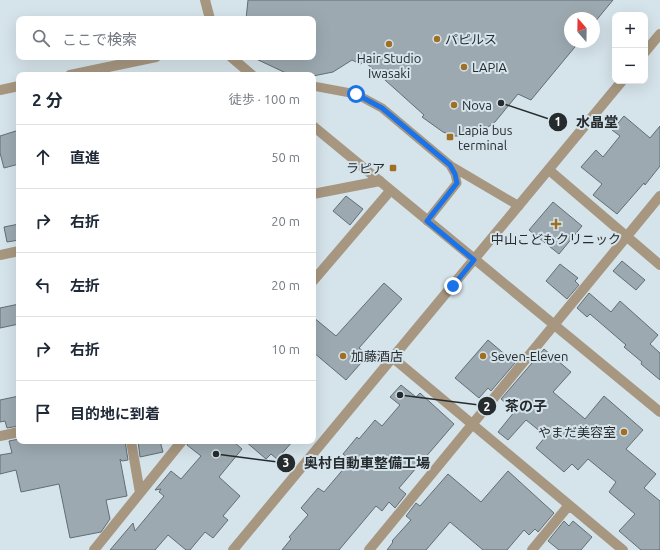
<!DOCTYPE html>
<html lang="ja">
<head>
<meta charset="utf-8">
<style>
  body { margin:0; font-family:Ubuntu,"Noto Sans JP",sans-serif; background:#f6f6f7; color:#1f2937 }
  .controls { position:absolute; right:12px; top:12px; display:grid; overflow:hidden; border-radius:8px; box-shadow:0 4px 16px #0002 }
  .controls button { width:36px; height:36px; display:grid; place-items:center; padding:0; border:0; border-bottom:1px solid #e0e1e3; background:#fff; color:#1f2937; font:20px sans-serif }
  .compass { position:absolute; left:564px; top:12px; width:36px; height:36px; border-radius:50%; background:#fff; box-shadow:0 4px 16px #0002; rotate:340deg }
  .stop { position:absolute; width:12px; height:12px; margin:-9px; border:3px solid #1a73e8; border-radius:50%; background:#fff }
  .stop.end { background:#1a73e8; border-color:#fff; box-shadow:0 1px 4px #0008 }
  .list { margin:0; padding:0; list-style:none }
  h2 { display:flex; justify-content:space-between; align-items:center; height:52px; margin:0; padding:0 16px; font-size:17px }
  h2 small { font-size:13px; font-weight:400; color:#747a83 }
  .list li { display:grid; grid-template-columns:26px 1fr auto; gap:12px; align-items:center; box-sizing:border-box; height:64px; padding:0 16px; border-top:1px solid #e0e1e3 }
  .list b { display:block; font-size:15px; white-space:nowrap }
  .list em { font-size:13px; font-style:normal; color:#747a83 }
  .icon { flex:none; width:22px; height:22px; fill:none; stroke:currentColor; stroke-width:2; stroke-linecap:round; stroke-linejoin:round }
  .map { position:relative; flex:none; width:660px; height:550px; overflow:hidden }
  .search { position:absolute; background:#fff; box-shadow:0 4px 16px #0002; left:16px; top:16px; width:300px; height:44px; display:flex; align-items:center; gap:10px; box-sizing:border-box; padding:0 14px; border-radius:8px; color:#747a83; font-size:15px }
  .panel { position:absolute; background:#fff; box-shadow:0 4px 16px #0002; left:16px; top:72px; width:300px; height:372px; border-radius:8px }
  .map>svg:first-child { display:block }
  .building { fill:#9ca9b0; stroke:#626e74 }
  .lines { fill:none; stroke-linecap:round; stroke-linejoin:round }
  .service { stroke:#a79781; stroke-width:9 }
  .minor { stroke:#a79781; stroke-width:10 }
  .tertiary { stroke:#a79781; stroke-width:10 }
  .route { stroke:#1a73e8; stroke-width:5 }
  .poi-dot { fill:#9f7023; stroke:#d5e3ea; stroke-width:1.5 }
  .labels { text-anchor:middle; stroke-width:4; stroke-linejoin:round; paint-order:stroke }
  .poi-label { font-size:13px; fill:#262b2e; stroke:#d5e3ea; text-anchor:start }
  .leader { fill:none; stroke:#262b2e; stroke-width:1.5 }
  .callout-dot { fill:#262b2e; stroke:#d5e3ea; stroke-width:1.5 }
  .mark-label { font-size:12px; text-anchor:middle; font-weight:bold; fill:#fff }
  .callout-label { font-size:14px; text-anchor:middle; font-weight:bold; fill:#262b2e; stroke:#d5e3ea; stroke-width:4; stroke-linejoin:round; paint-order:stroke }
</style>
</head>
<body>
<div class="map">
<svg width="660" height="550" viewBox="0 0 660 550">
  <rect width="100%" height="100%" fill="#d5e3ea"/>
  <path class="building" d="M248,0H613L594,23V18H570V42H579L531,100L518,94L495,122L480,133L470,136H454L443,132L422,117L424,115L365,62L360,64L352,60L333,72L313,76L288,74L252,57H313V19H246Z
    M624,116L650,138L660,126V166L645,185L644,183L617,214L593,195L602,184L581,167L596,150L603,157L620,136L612,130Z
    M19,130V164L4,168L0,153V136Z
    M346,196L363,209L350,225L333,211Z
    M553,202L582,226L559,254L529,230Z
    M19,224V240L7,242L4,227Z
    M622,261L645,280L636,290L613,271Z
    M560,264L578,278L575,281L579,285L567,299L546,281Z
    M384,283L402,299L359,348L368,355L346,380L313,352V317L336,336Z
    M589,293L611,312L620,301L658,335L650,344L660,353V380L641,364L642,362L624,347L626,345L590,314L587,317L577,308Z
    M19,304V324L0,328V308Z
    M488,340L515,363L491,391L488,388L479,398L455,378Z
    M544,349L571,372L553,392L585,419L604,396L643,430L626,449L656,474L644,488L660,501V550H641L619,531L635,514L609,492L616,482L588,459L578,470L572,464L564,472L536,448L546,436L526,420L508,440L498,432L515,411L501,399Z
    M401,385L416,397L420,393L454,424L399,488L406,494L395,508L389,502L382,511L376,506L339,550H282L291,539L289,537L308,515L301,508L318,488L324,492L351,460L343,454L357,437L359,439L375,420L382,426L400,405L390,397Z
    M19,396V426L7,428L5,421L0,422V400Z
    M19,439V441H125L128,460L122,461L120,459L127,496L106,500L110,519L101,532L70,538L59,484L21,492L16,470L0,474V455L12,453L9,441Z
    M138,441H160L163,452L140,457Z
    M188,441H233L242,449L219,477L240,496L223,516L228,520L213,538L205,532L190,550H186L168,535L155,550H110L133,523L135,531L164,496L159,492L161,489L155,490L171,471L181,479L201,456L187,445Z
    M245,441H293L277,459L271,454L266,459Z
    M508,471L554,513L538,532L535,529L529,535L524,530L507,550H483L450,522L426,550H387L393,542L392,541L411,520L406,516L416,503L420,506L448,474L481,502Z
    M564,521L569,526L573,521L592,537L581,550H559L548,541Z"/>
  <g class="lines">
    <path class="service" d="M313,86L356,94L382,108L450,165L455,174L457,183L427,221
      M451,166L519,206"/>
    <path class="minor" d="M549,170L660,265
      M313,194L380,181
      M0,255L19,251
      M313,281L390,191
      M393,358L623,550
      M0,436L19,432
      M131,441L140,493
      M94,550L182,441
      M369,550L660,196
      M532,550L569,505"/>
    <path class="tertiary" d="M205,0L210,19
      M645,52L660,34
      M231,57L252,75
      M70,75L156,57
      M0,90L19,86
      M313,126L660,412
      M233,550L622,81"/>
  </g>
  <g class="lines">
    <path class="route" d="M356,94L382,108L450,165L455,174L457,183L427,221L474,260L453,286"/>
  </g>
  <g class="poi-dot">
    <circle cx="437" cy="39" r="4"/>
    <circle cx="389" cy="44" r="4"/>
    <circle cx="464" cy="67" r="4"/>
    <circle cx="454" cy="105" r="4"/>
    <rect x="446" y="133" width="8" height="8" rx="2"/>
    <rect x="389" y="164" width="8" height="8" rx="2"/>
    <path d="M554 218h4v4h4v4h-4v4h-4v-4h-4v-4h4z"/>
    <circle cx="343" cy="356" r="4"/>
    <circle cx="483" cy="356" r="4"/>
    <circle cx="624" cy="432" r="4"/>
  </g>
  <g class="labels">
    <g class="poi-label">
      <text x="445" y="44">パピルス</text>
      <text x="389" y="63" text-anchor="middle">Hair Studio<tspan x="389" dy="15">Iwasaki</tspan></text>
      <text x="472" y="72">LAPIA</text>
      <text x="462" y="110">Nova</text>
      <text x="458" y="135">Lapia bus<tspan x="458" dy="15">terminal</tspan></text>
      <text x="385" y="173" text-anchor="end">ラピア</text>
      <text x="556" y="244" text-anchor="middle">中山こどもクリニック</text>
      <text x="351" y="361">加藤酒店</text>
      <text x="491" y="361">Seven-Eleven</text>
      <text x="616" y="437" text-anchor="end">やまだ美容室</text>
    </g>
  </g>
  <path class="leader" d="M501 103L558 122M400 395L487 406M216 454L286 463"/>
  <g class="callout-dot">
    <circle cx="501" cy="103" r="4"/>
    <circle cx="400" cy="395" r="4"/>
    <circle cx="216" cy="454" r="4"/>
    <circle cx="558" cy="122" r="10"/>
    <circle cx="487" cy="406" r="10"/>
    <circle cx="286" cy="463" r="10"/>
  </g>
  <g class="mark-label">
    <text x="558" y="126">1</text>
    <text x="487" y="411">2</text>
    <text x="286" y="467">3</text>
  </g>
  <g class="callout-label">
    <text x="597" y="127">水晶堂</text>
    <text x="526" y="411">茶の子</text>
    <text x="367" y="468">奥村自動車整備工場</text>
  </g>
</svg>
<div class="controls">
<button>+</button>
<button>−</button>
</div>
<svg class="compass" viewBox="-18 -18 36 36"><path d="M0-13l5 13h-10z" fill="#e53935"/><path d="M0 13l5-13h-10z" fill="#747a83"/></svg>
<div class="stop" style="left:356px;top:94px"></div>
<div class="stop end" style="left:453px;top:286px"></div>
<div class="search"><svg class="icon" aria-label="search" viewBox="0 0 24 24"><circle cx="10" cy="10" r="6"/><path d="M15 15l6 6"/></svg>ここで検索</div>
<section class="panel">
<h2>2 分<small>徒歩 · 100 m</small></h2>
<ul class="list">
<li><svg class="icon" aria-label="ahead" viewBox="0 0 24 24"><path d="M12 20V5M6 11l6-6 6 6"/></svg><div><b>直進</b></div><em>50 m</em></li>
<li><svg class="icon" aria-label="right" viewBox="0 0 24 24"><path d="M7 20v-9h11M14 6l5 5-5 5"/></svg><div><b>右折</b></div><em>20 m</em></li>
<li><svg class="icon" aria-label="left" viewBox="0 0 24 24"><path d="M17 20v-9H6M10 6l-5 5 5 5"/></svg><div><b>左折</b></div><em>20 m</em></li>
<li><svg class="icon" aria-label="right" viewBox="0 0 24 24"><path d="M7 20v-9h11M14 6l5 5-5 5"/></svg><div><b>右折</b></div><em>10 m</em></li>
<li><svg class="icon" aria-label="arrive" viewBox="0 0 24 24"><path d="M6 21V4h12l-3 4 3 4H6"/></svg><div><b>目的地に到着</b></div></li>
</ul>
</section>
</div>
</body>
</html>
